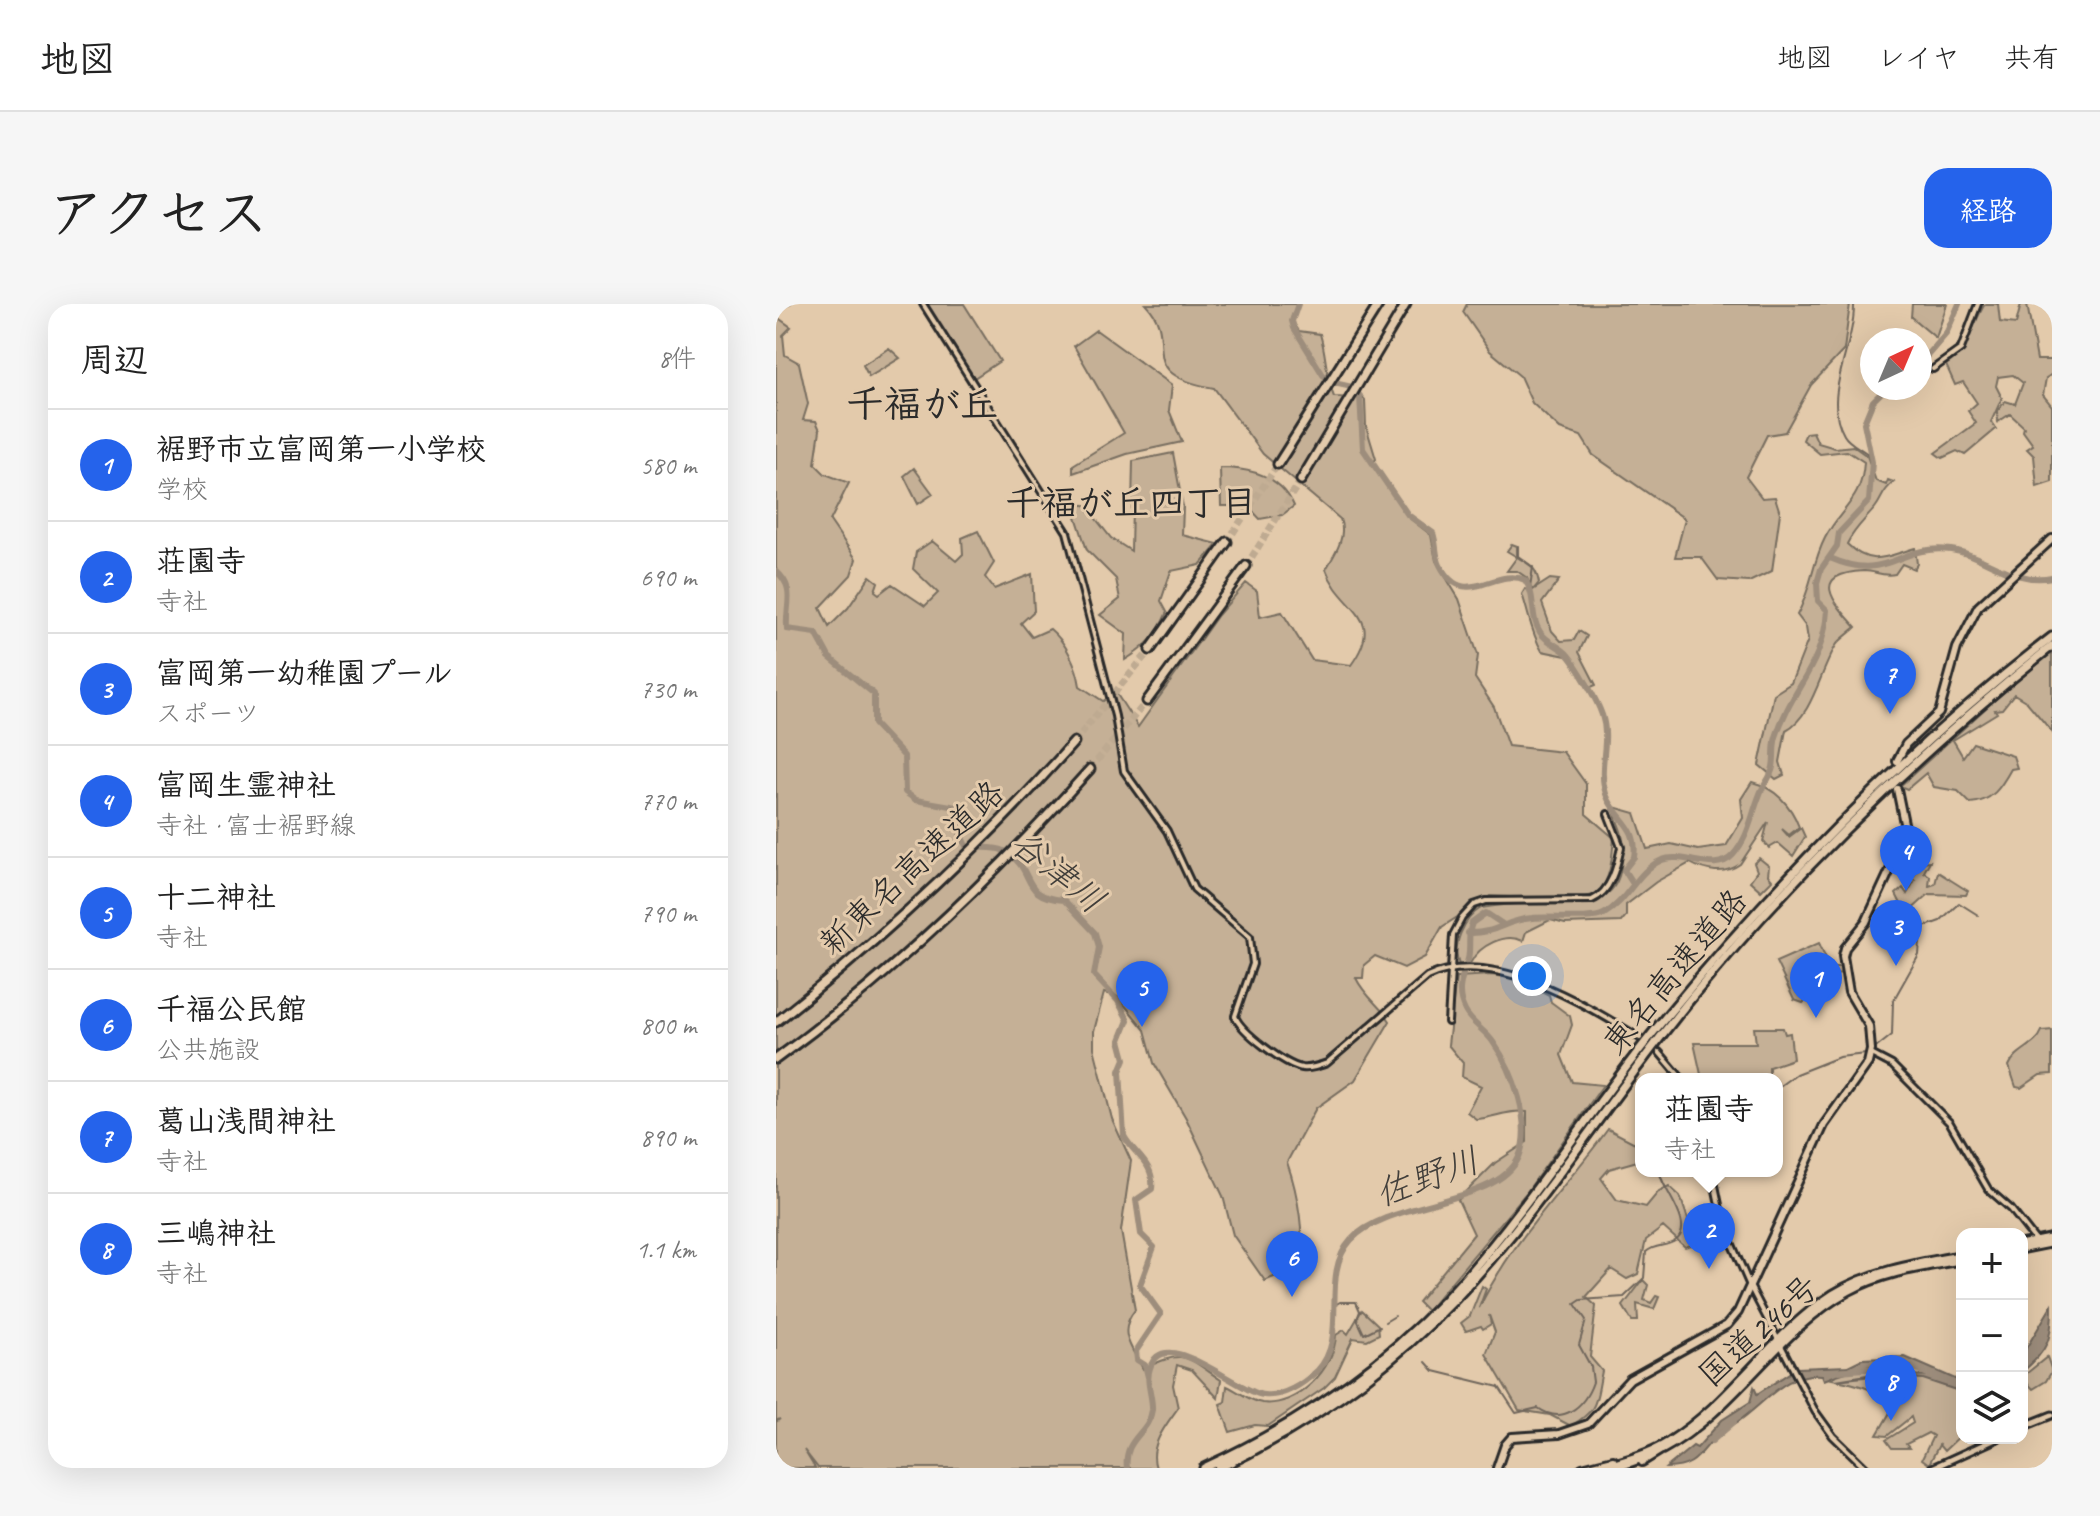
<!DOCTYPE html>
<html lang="ja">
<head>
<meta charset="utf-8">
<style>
  body { margin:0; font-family:Caveat,"Klee One",sans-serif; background:#f6f6f6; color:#222 }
  .controls { position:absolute; right:24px; bottom:24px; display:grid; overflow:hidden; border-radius:16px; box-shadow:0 8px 32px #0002 }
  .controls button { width:72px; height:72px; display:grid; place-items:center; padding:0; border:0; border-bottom:2px solid #e0e0e0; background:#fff; color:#222; font:40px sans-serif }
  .compass { position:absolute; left:1084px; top:24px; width:72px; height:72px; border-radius:50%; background:#fff; box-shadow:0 8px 32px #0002; rotate:44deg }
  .you { position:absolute; left:756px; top:672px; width:28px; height:28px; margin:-20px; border:6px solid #fff; border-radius:50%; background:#1a73e8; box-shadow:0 0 0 12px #1a73e833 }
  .badge { display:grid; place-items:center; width:52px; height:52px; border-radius:50%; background:#2563eb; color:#fff; font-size:26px; font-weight:700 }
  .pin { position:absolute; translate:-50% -66px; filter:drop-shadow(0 2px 4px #0008) }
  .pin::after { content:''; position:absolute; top:42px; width:28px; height:24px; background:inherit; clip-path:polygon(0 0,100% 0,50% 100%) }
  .popup { position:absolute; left:859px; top:769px; width:148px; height:104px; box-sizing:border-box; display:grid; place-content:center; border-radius:16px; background:#fff; filter:drop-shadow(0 2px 6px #0005); font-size:26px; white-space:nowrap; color:#767676 }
  .popup b { font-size:30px; color:#222 }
  .popup::after { content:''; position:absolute; left:50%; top:100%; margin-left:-16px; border:16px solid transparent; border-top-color:#fff }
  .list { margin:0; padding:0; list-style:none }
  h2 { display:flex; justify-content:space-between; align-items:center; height:104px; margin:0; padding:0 32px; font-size:34px }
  h2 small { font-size:26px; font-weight:400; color:#767676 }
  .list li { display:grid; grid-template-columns:52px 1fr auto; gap:24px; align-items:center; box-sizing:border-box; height:112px; padding:0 32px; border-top:2px solid #e0e0e0 }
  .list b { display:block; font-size:30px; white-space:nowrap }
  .list p { margin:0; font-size:26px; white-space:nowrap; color:#767676 }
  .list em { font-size:26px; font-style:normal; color:#767676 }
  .icon { flex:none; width:44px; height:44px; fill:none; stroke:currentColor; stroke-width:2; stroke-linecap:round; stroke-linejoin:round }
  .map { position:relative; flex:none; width:1276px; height:1164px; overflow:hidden; border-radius:24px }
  header { display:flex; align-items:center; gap:48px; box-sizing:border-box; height:112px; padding:0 40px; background:#fff; border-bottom:2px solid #e0e0e0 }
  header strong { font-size:38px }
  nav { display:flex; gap:44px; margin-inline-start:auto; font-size:28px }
  .intro { display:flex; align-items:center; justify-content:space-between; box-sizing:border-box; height:192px; padding:0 48px }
  h1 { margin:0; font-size:56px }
  .button { padding:20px 36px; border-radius:24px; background:#2563eb; color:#fff; font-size:28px; font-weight:700 }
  main { display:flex; gap:48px; padding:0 48px }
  aside { flex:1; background:#fff; border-radius:24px; box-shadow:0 8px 32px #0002 }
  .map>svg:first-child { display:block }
  .green { fill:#c5b096; stroke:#786e60; stroke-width:2 }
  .water { fill:#9d8d7b; stroke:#6f665b; stroke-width:2 }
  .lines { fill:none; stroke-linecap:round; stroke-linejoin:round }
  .stream { stroke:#6f665b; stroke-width:2 }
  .river { stroke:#9d8d7b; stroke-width:6 }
  .motorway-tunnel { stroke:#beaa91; stroke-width:7; stroke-dasharray:7 3.5; stroke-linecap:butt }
  .tertiary-casing { stroke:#2b2b2b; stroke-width:10 }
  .secondary-casing { stroke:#2b2b2b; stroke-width:11 }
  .primary-casing { stroke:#2b2b2b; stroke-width:12 }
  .trunk-casing { stroke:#2b2b2b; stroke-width:12 }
  .motorway-casing { stroke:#2b2b2b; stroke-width:13 }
  .tertiary { stroke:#e3caab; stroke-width:4 }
  .secondary { stroke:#e3caab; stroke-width:5 }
  .primary { stroke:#e3caab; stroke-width:6 }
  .trunk { stroke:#e3caab; stroke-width:6 }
  .motorway { stroke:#e3caab; stroke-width:7 }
  .labels { text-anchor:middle; stroke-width:6; stroke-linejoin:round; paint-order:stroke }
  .street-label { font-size:34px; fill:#2b2b2b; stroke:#e3caab }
  .neighbourhood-label { font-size:36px; font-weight:bold; fill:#2b2b2b; stroke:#e3caab }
  .water-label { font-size:36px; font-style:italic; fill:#423f3b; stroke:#e3caab }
  .quarter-label { font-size:38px; font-weight:bold; fill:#2b2b2b; stroke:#e3caab }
</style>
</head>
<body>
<header>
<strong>地図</strong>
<nav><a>地図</a><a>レイヤ</a><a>共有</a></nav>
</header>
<div class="intro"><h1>アクセス</h1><a class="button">経路</a></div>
<main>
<aside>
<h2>周辺<small>8件</small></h2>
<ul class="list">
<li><span class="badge">1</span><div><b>裾野市立富岡第一小学校</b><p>学校</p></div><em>580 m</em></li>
<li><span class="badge">2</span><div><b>荘園寺</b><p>寺社</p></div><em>690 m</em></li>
<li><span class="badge">3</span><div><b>富岡第一幼稚園プール</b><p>スポーツ</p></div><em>730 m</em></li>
<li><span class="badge">4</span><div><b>富岡生霊神社</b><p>寺社 · 富士裾野線</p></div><em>770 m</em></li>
<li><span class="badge">5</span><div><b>十二神社</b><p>寺社</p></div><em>790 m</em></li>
<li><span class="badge">6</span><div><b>千福公民館</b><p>公共施設</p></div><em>800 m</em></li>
<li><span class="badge">7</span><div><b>葛山浅間神社</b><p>寺社</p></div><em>890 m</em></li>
<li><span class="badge">8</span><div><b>三嶋神社</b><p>寺社</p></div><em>1.1 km</em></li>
</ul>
</aside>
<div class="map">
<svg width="1276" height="1164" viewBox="0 0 1276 1164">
  <rect width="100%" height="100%" fill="#e3caab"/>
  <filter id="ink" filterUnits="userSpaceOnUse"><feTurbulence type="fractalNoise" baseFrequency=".0125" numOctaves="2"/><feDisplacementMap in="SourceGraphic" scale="16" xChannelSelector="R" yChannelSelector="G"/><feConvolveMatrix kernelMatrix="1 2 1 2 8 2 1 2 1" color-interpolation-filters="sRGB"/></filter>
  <g filter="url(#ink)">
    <path class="green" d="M0,0H13L3,6L1,13L15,23L7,31L9,51L23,59L32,100L27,116L40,117L44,126L39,160L49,170L73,179L54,217L80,255L75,271L44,304L53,323L72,304L94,272L102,278L99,287L103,290L116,280L149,302L162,289L137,265L140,248L156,237L180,257L187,250L186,234L202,227L218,259L209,273L218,285L256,270L258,307L245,319L256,333L274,325C290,338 301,362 304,382L327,397L340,389L362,423L442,311L470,279L481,287L484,313L506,308L536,356L575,361C612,310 564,307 550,265C559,250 571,233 564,215L487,150L438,84C354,69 406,38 370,0H521L515,15L523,27L544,30C551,52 549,71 558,93L580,94L583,89L589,96L590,122L600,155L596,160L632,213L655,231L660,257L683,295L702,351L699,374L718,403L732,442L787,448L810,480V510L838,534C836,554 835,574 822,590L795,596L714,592L666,623L649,653L628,664L599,652L588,661L587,674H580C588,691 603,701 614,717L579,776L540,804L511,858C519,881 535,944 517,962C511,969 497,973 489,977L457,931L447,892L410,814L378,759L369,726L342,693L328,689L318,727V744L336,815L355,857L345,927L359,1006C341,1028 355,1043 367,1065C409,1045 408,1051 445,1076L442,1094L416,1066L401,1061L397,1081L402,1104C390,1121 372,1142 380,1164H42L28,1146L39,1164H0V1118L4,1115L0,1117Z
      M150,0H188L224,57L198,74Z
      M691,0H1074L1068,46L1035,81L1009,128L991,131L970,173L986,194L999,193L1004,209L996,267L973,278L942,276L925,253H899L909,215L817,151L805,132L784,125L756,99L744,72L714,47L687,8Z
      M1136,0H1171L1160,34L1135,13Z
      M1209,0H1222L1224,18L1240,20L1245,0H1251L1261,56H1276V70L1270,74L1267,91L1276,102V178L1261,183L1258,152L1251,145L1257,141L1247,127L1248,123L1234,110L1222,118L1221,108L1229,97L1239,100L1247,79L1237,71L1222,73L1220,82L1226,94L1215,118L1220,125L1189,151L1181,147L1166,154L1159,149L1200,119L1192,107L1201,99L1187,78L1179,81L1170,61C1193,47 1197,18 1209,0Z
      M320,26L396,81L393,106L406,138L351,150L297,169V161L348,129L298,42Z
      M113,44L124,54L93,73L87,61Z
      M1037,128L1042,139L1059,144L1077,142L1091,152L1100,177L1110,181L1112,176L1118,178C1105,188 1107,194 1099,204C1089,216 1078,225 1071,240C1095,264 1111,252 1139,244L1141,260L1138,265L1126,260L1119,270C1106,273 1100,267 1088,267C1033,270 1056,297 1080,323C1074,329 1066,334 1061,340C1044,366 1037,412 1010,426L1004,458L1008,471L1000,475L983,461L998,390L1015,379L1032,336L1030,323L1021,311C1035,287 1036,259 1049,234C1065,203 1086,197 1088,158L1071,147L1044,150L1027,136L1030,129Z
      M397,149L407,203L406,231L442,240L424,261L395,267L385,297L391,308C381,332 370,343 349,356L350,330L324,311L344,295L340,275L311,246L296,200L309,201L335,234L355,247L357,157Z
      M138,164L157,190L142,200L128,172Z
      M444,164C474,164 505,172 518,202L506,211L484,215L472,202H445Z
      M736,240L741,242V253C755,261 760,263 763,279L757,286L774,275L783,276L766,299L776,327L785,337L798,336L803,327L811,332L803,348L820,381L815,383L795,353L766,347C755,329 753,310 746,290L749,285L756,286L751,274L741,267H731L741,253L731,247Z
      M1276,344V428L1251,398L1238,390L1226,405L1219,406L1221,409L1177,436L1187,453L1197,439L1237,452L1241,464L1235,465C1225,483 1216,498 1194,499L1182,487L1158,483L1150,469L1131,485L1124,482Z
      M976,478C999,484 1015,501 1023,523L1013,531L1006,525L1013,533L1025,524L1029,533L1017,552L1002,539L993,544L987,537L992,518L964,560C949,571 930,568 914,559L880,578L850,601V612L845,618L789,620L774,616L750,628L747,637C729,628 703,642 695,658L683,661C675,642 688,614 705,604C724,601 747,599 767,599C820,597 847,604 847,538C847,525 838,516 838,503L859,509L871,545L895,540L922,546L950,542L967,514L965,495Z
      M983,554L993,562L992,571L996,576L985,587L974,577L981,567L978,559Z
      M1154,557L1148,568L1154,572L1153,582L1159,580L1162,568L1192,587L1190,591L1153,590L1113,626L1099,607L1107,608L1112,618L1128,606L1120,590L1127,584L1131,590L1139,576L1120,567L1131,560V569L1138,571L1144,558Z
      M1043,639L1054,663H1064L1065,669L1053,672L1055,686L1044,693L1039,688L1027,699L1018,696L1000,658Z
      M716,671L745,676L773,691L775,698L794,712L796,721L785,751L796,778L827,781L750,889L651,1007L642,998L698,930L682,896L719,859L751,838V808C735,805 717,814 700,815L691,808L705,782L686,773L687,759L672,741L680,673Z
      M978,724H1007L1009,730L1014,729L1017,755L993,763V775H926L918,739H980Z
      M1276,726V770L1264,771L1245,784L1240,783L1233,762C1240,745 1260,743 1266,727Z
      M832,825L865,842V856L833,865L825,874L841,896L870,903L883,887L893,882L904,892L917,930L920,934L929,931V937L909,943L887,923L870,936L862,970L851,975L835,965L810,993L820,1002L814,1053L826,1067C819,1099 824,1104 795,1122L774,1111L743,1106L710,1050L719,1028L713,1011L715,1020L707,1025L705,1022L690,1027L685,1019L694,1012L706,982L710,985L703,1004C738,933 787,887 832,825Z
      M867,976L872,981L868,996L875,999L880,992L883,993L878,1005L861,1000L862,1017H856L847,1002Z
      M586,1006L602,1021L603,1030L591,1036L577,1034L559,1073L548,1084L492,1122L479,1121L454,1128L444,1100L449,1098L451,1082C462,1087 474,1097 486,1099C521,1104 559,1064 560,1031L568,1026L572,1030Z
      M1271,1053L1276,1067L1270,1077L1257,1085L1246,1073Z
      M1115,1061L1150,1068L1186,1090L1183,1109L1186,1130L1168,1147L1163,1141L1153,1160L1146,1155L1157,1132L1152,1129L1130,1140L1133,1144H1116L1110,1136L1137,1119L1135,1113L1111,1132L1101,1131L1116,1105C1095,1079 1078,1081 1052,1074L1073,1065Z"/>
    <path class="water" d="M1276,1001C1276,1034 1273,1046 1246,1068V1051Z
      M1129,1053L1186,1078V1088L1147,1075L1097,1072L1060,1076L1097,1070L1156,1072C1127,1050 1076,1064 1048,1076L1046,1071C1009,1067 988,1101 960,1119C955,1122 948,1124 944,1128C923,1148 922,1164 890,1164L917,1142L921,1144L946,1116L974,1098L978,1083L981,1090L1021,1064L1072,1062L1086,1055Z"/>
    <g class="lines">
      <path class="stream" d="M1078,0C1079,43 1045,92 1068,131C1073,140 1085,144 1093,151
        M742,242V252L757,263L754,283
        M1096,747L1116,731L1117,697L1143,651L1145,624L1164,617L1183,599L1202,611
        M1001,784L1020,770L1063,753L1090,750
        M557,1002L564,998H580L584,1007L581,1015L588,1030L604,1022
        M609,1018L619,1012
        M650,1058L658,1067L723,1083L740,1109L762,1104C786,1121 808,1104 817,1078L815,1063L803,1041L810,1016L799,1000L805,996L848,993L868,974L870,948C879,940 890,943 899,937C922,922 882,881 884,867"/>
      <path class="river" d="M522,0L516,17L518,24L547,71L558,79L576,83L584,92L587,145L632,211L657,229C661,240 659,251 664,261C688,308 719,262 749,276C761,293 753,311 764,328C771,339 785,342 792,351C802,363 821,396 826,411C835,438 821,463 830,490C839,516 863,521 858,553L848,566L857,580
        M1144,60L1170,30L1183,0
        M1054,254C1113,280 1122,239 1175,246C1208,250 1235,281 1276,273
        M0,267C21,285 9,301 11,325L40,329L53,353L98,390V420L128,452L129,488L140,496L181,503L187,512L184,529L190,542C202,546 217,541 228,547C262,565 241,593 288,596L319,629L323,643L318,671L342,697L352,716L344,736L349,755L344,767L348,832C358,851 379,859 376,885L360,896L365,930L378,943L364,981L385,1010L360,1047L361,1056L369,1061L372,1073
        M692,629C721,630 729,616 756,614C774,612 815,617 828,610C852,597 860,567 886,556C908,547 939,571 957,551C973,533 975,512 984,490C987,481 995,474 997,463C999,453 997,443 1000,433C1015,384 1048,362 1051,306L1042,297L1041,279L1045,265L1061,242L1063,229L1093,197L1096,158L1088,119L1097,97L1110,84
        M1138,1064L1161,1074
        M1063,1067L1127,1062
        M936,1137L958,1118
        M351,1164C347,1134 373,1130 376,1106C377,1092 369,1078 374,1064C388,1019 461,1088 488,1091C508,1093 527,1080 541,1067C575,1032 542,972 575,936C612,895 721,902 743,853C757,819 737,766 717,738C710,727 695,719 689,707C679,688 686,673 692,655C695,642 691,631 696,619L710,609L728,621"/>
      <path class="motorway-tunnel" d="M451,238L502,160
        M470,262L525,176
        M298,438L374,346
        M314,465L371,397"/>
      <defs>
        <path id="tertiary" d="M147,0L291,228L339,412L348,467L391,527L418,585L474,633L477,660L459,712C464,727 509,761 526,764C535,765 543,762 551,759L651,673C715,642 810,701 864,734
          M1157,65L1185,45L1202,0
          M672,718L677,631L686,614L698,601L710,597L816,596C835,588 841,562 845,543L832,510
          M883,748L906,775
          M1095,750L1116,761L1174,819L1212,885L1235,905L1260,937
          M936,867L947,920L974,982L1039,1107L1057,1132L1090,1164"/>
        <path id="secondary" d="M1246,1123L1276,1111
          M1156,1164L1222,1134"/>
        <path id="primary" d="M1121,457L1130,440L1163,409L1181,344L1202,303L1276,235
          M721,1164L729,1141L736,1133L783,1130L812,1120L854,1075L951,1021L962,1008L1048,821L1092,759L1095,746L1093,722L1073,688L1067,652L1069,644L1090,618L1127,538L1129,524L1121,485"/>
        <path id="trunk" d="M1246,940L1276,934
          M1246,945L1276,939
          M886,1146C959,1107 1001,1026 1073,987C1108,968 1148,963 1186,956
          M866,1158L887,1145
          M806,1164L837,1156
          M823,1164C847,1157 871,1151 892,1138C955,1099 995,1030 1057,990C1096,966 1142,959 1186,951
          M840,1164L868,1154"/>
        <path id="motorway" d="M502,160L603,0
          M525,176L630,0
          M374,346L451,238
          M371,397L470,262
          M0,718C108,633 207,541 298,438
          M0,755C116,671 219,571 314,465
          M428,1164C528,1118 618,1056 690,973C762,891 819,798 889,714C1004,574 1132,444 1276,333
          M443,1164C531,1122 610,1067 678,996C767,903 835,791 917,692C1024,563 1145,446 1276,342"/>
      </defs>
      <use href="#tertiary" class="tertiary-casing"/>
      <use href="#secondary" class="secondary-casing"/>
      <use href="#primary" class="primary-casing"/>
      <use href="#trunk" class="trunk-casing"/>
      <use href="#motorway" class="motorway-casing"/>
      <use href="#tertiary" class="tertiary"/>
      <use href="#secondary" class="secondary"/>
      <use href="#primary" class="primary"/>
      <use href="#trunk" class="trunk"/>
      <use href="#motorway" class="motorway"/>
    </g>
  </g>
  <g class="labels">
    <g class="street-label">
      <text transform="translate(135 563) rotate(-43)" y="12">新東名高速道路</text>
      <text transform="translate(898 667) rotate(-50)" y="12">東名高速道路</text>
      <text transform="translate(982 1026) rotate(-42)" y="12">国道246号</text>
    </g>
    <g class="neighbourhood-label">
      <text x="355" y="211">千福が丘四丁目</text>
    </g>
    <g class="water-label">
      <text transform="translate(283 567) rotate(39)" y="13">谷津川</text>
      <text transform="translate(651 872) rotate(-20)" y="13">佐野川</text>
    </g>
    <g class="quarter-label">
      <text x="146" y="113">千福が丘</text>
    </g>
  </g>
</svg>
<div class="controls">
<button>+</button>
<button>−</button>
<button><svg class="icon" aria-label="layers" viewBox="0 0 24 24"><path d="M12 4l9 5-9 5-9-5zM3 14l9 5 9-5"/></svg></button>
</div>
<svg class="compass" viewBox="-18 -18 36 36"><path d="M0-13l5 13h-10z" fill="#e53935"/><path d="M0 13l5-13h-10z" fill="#767676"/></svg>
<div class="you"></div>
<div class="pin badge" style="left:1040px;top:714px">1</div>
<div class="pin badge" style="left:933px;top:965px">2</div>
<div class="popup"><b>荘園寺</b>寺社</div>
<div class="pin badge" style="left:1120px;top:662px">3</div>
<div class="pin badge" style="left:1130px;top:587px">4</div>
<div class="pin badge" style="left:366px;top:723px">5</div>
<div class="pin badge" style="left:516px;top:993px">6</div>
<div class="pin badge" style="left:1114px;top:410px">7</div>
<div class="pin badge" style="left:1115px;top:1117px">8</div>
</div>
</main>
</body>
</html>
